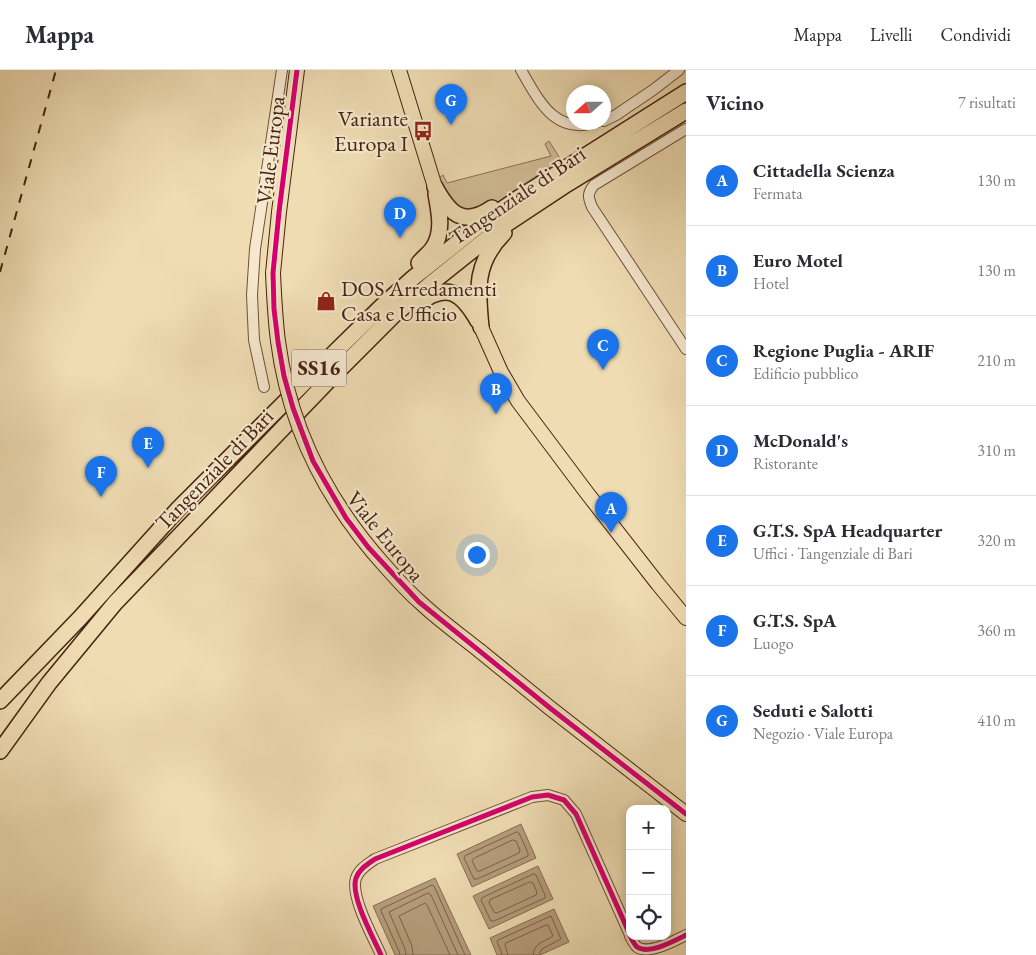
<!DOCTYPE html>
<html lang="it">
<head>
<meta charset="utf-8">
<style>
  body { margin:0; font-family:"EB Garamond",serif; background:#f2f2f3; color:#2b2b33 }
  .controls { position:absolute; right:15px; bottom:15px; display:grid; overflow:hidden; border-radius:10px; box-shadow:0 2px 12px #0003 }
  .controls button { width:45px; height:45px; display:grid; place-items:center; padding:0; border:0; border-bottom:1px solid #e1e1e2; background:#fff; color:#2b2b33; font:25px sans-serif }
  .compass { position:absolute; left:566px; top:15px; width:45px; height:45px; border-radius:50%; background:#fff; box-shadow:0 2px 12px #0003; rotate:249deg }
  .you { position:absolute; left:476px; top:484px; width:18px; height:18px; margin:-12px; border:4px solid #fff; border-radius:50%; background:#1a73e8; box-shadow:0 0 0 8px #1a73e833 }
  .badge { display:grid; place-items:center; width:32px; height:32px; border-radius:50%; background:#1a73e8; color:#fff; font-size:16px; font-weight:700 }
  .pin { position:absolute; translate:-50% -41px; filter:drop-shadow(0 1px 2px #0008) }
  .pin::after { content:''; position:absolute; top:26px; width:18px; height:15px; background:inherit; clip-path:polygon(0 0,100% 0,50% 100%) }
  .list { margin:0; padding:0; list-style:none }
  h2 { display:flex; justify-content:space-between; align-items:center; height:65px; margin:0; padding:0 20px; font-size:21px }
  h2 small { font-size:16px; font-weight:400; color:#7c7c81 }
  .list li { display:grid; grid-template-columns:32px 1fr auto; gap:15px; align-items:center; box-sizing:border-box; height:90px; padding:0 20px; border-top:1px solid #e1e1e2 }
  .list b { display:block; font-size:19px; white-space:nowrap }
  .list p { margin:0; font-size:16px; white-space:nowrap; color:#7c7c81 }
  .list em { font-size:16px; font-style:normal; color:#7c7c81 }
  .icon { flex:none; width:28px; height:28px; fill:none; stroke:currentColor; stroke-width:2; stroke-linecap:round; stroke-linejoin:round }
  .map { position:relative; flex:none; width:686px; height:885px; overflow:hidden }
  header { display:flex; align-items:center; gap:30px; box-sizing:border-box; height:70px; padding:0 25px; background:#fff; border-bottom:1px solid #e1e1e2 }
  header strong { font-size:24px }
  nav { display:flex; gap:28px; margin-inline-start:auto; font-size:18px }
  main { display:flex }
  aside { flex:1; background:#fff }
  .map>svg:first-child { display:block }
  .green { fill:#d2bd97; stroke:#8c7054 }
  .water { fill:#b59d7c; stroke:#886c51 }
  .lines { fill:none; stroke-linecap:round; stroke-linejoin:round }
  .shore { stroke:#7d6046; stroke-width:1 }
  .minor-casing { stroke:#705139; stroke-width:12 }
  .major-casing { stroke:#452310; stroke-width:16 }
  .highway-casing { stroke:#452310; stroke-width:18 }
  .minor { stroke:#f5e8ce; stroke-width:10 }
  .major { stroke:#efdcb3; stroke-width:14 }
  .highway { stroke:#efdcb3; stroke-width:15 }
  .rail { stroke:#452310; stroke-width:2; stroke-dasharray:9 9; stroke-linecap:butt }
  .major-bridge-casing { stroke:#452310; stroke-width:16; stroke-linecap:butt }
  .major-bridge { stroke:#efdcb3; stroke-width:14 }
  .cycleway-casing { stroke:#f5e8ce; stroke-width:8 }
  .cycleway { stroke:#d6006c; stroke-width:5 }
  .labels { text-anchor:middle; stroke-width:4.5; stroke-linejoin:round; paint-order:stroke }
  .shield { fill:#f5e8ce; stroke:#7a5e49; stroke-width:1 }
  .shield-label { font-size:21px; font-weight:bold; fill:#452310 }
  .poi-label { font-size:22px; fill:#452310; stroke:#f5e8ce; text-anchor:end }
  .street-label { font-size:22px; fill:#452310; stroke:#f5e8ce }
</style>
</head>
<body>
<header>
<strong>Mappa</strong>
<nav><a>Mappa</a><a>Livelli</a><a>Condividi</a></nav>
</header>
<main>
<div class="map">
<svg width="686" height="885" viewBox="0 0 686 885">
  <rect width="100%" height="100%" fill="#efdcb3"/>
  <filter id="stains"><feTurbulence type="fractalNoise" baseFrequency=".004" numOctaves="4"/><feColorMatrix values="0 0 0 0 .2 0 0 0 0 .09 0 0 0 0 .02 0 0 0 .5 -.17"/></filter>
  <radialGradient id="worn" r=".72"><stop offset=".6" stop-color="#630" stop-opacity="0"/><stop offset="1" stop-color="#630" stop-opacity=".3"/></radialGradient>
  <path class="green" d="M549,71L561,90L483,142L453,138L439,108L443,105L447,113L551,86L545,74Z"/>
  <path class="water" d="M521,754L536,788L472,817L457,784Z
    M538,796L553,829L489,859L473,826Z
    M435,808L471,885H395L373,836Z
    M554,839L569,872L540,885H497L490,868Z"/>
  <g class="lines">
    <path class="shore" d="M517,762L519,763L528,783V786L477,809H474L464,788L465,786Z
      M513,770L516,771L520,780L519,783L480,801H477L472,791L473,789Z
      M534,804L536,805L545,825V828L494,851H491L481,830L482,828Z
      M530,812L533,813L537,822L536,825L497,843L494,842L489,833L490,830Z
      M400,885L399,881L381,841V839L432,815L434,816L465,885
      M406,885L405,879L389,842L428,823L431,825L458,885
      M413,885L412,876L399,846L425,833L427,835L450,885
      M502,885L501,881L497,872L498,870L551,846L552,848L561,869L542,879L540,882V885
      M508,885L505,875L506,873L546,855H548L553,866C544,872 534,873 533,885"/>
    <defs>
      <path id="minor" d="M521,0C539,31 555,66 597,52
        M604,51L616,45L653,20L679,0
        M686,59L594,115C587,124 588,127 592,137L686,279
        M264,317L254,270L252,225L255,179L282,0
        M630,866C632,870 634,874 637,877C649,885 674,871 686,865
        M381,885C373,867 350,826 356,808C359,799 368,794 375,789L532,727L548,725L564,730L576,744L630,865"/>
      <path id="major" d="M399,0L435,117
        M273,203L279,142L297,0
        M481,257L501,302L518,331L587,423L658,514L686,548
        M480,581L550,638L686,744"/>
      <path id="highway" d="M435,117C449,143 463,158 492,138
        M419,193C423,188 429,184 433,178C444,162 439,141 436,124
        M418,234C447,211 462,223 478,251
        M481,257C477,219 475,192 504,163
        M0,631L80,548L179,438L336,281L381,237L413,208L481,154L517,129L686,22
        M0,681L49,613L115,533L328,311L394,245L434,211L499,159L567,114L686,41"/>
    </defs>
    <use href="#minor" class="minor-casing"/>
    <use href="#major" class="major-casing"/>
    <use href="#highway" class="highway-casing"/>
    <use href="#minor" class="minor"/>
    <use href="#major" class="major"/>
    <use href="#highway" class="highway"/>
    <path class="rail" d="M0,202L56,0"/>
    <defs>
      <path id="major-bridge" d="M273,203C274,225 275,248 278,271C289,357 328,433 386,497C397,509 408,522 421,533C439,550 460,565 480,581"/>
    </defs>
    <use href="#major-bridge" class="major-bridge-casing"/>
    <use href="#major-bridge" class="major-bridge"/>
    <defs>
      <path id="cycleway" d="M297,0L279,142L273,203L274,239L278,272L284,306L293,338L313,391L346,448L368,477L419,532L550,638L686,744
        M630,866C632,870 634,874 637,877C649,885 674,871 686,865
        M381,885C373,867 350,826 356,808C359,799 368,794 375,789L532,727L548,725L564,730L576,744L630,865"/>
    </defs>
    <use href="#cycleway" class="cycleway-casing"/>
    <use href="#cycleway" class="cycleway"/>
  </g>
  <defs>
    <symbol id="bus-bare" viewBox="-9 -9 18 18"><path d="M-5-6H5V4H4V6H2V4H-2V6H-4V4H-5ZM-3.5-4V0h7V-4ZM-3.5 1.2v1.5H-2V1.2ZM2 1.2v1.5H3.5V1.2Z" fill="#8f2418" stroke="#f5e8ce" stroke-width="2.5" paint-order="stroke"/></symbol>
    <symbol id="shop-bare" viewBox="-9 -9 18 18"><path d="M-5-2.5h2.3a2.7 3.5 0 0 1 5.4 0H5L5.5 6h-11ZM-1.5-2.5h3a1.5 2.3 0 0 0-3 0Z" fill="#8f2418" stroke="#f5e8ce" stroke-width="2.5" paint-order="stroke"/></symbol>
  </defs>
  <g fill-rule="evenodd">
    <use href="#bus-bare" x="409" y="47" width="28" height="28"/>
    <use href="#shop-bare" x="312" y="217" width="28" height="28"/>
  </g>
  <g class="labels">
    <rect class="shield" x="291.5" y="279.5" width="55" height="37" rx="4"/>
    <g class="shield-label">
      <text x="319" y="305">SS16</text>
    </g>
    <g class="poi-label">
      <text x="408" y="56">Variante<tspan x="408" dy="25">Europa I</tspan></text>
      <text x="341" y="226" text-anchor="start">DOS Arredamenti<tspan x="341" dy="25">Casa e Ufficio</tspan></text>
    </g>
    <g class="street-label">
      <text transform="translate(270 80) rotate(-83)" y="8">Viale Europa</text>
      <text transform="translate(517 125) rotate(-34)" y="8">Tangenziale di Bari</text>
      <text transform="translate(214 399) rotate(-46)" y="8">Tangenziale di Bari</text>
      <text transform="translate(386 466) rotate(51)" y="8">Viale Europa</text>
    </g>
  </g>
  <rect width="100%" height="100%" filter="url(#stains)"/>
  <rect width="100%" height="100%" fill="url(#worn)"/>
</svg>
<div class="controls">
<button>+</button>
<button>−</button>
<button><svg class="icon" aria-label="locate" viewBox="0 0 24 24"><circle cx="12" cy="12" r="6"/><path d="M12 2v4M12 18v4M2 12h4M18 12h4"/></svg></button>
</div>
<svg class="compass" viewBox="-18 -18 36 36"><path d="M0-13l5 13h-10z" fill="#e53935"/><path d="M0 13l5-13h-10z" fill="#7c7c81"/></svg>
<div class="you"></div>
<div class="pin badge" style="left:611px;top:463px">A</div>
<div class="pin badge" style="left:496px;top:344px">B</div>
<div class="pin badge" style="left:603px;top:300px">C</div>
<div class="pin badge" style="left:400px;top:168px">D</div>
<div class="pin badge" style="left:148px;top:398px">E</div>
<div class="pin badge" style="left:101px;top:427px">F</div>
<div class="pin badge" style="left:451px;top:55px">G</div>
</div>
<aside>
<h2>Vicino<small>7 risultati</small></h2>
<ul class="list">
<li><span class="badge">A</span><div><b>Cittadella Scienza</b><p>Fermata</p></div><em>130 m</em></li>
<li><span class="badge">B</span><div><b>Euro Motel</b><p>Hotel</p></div><em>130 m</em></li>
<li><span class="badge">C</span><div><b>Regione Puglia - ARIF</b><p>Edificio pubblico</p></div><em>210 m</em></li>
<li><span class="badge">D</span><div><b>McDonald's</b><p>Ristorante</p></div><em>310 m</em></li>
<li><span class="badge">E</span><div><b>G.T.S. SpA Headquarter</b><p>Uffici · Tangenziale di Bari</p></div><em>320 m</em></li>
<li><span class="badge">F</span><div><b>G.T.S. SpA</b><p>Luogo</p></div><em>360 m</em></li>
<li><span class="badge">G</span><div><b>Seduti e Salotti</b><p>Negozio · Viale Europa</p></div><em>410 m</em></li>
</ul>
</aside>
</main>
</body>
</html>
